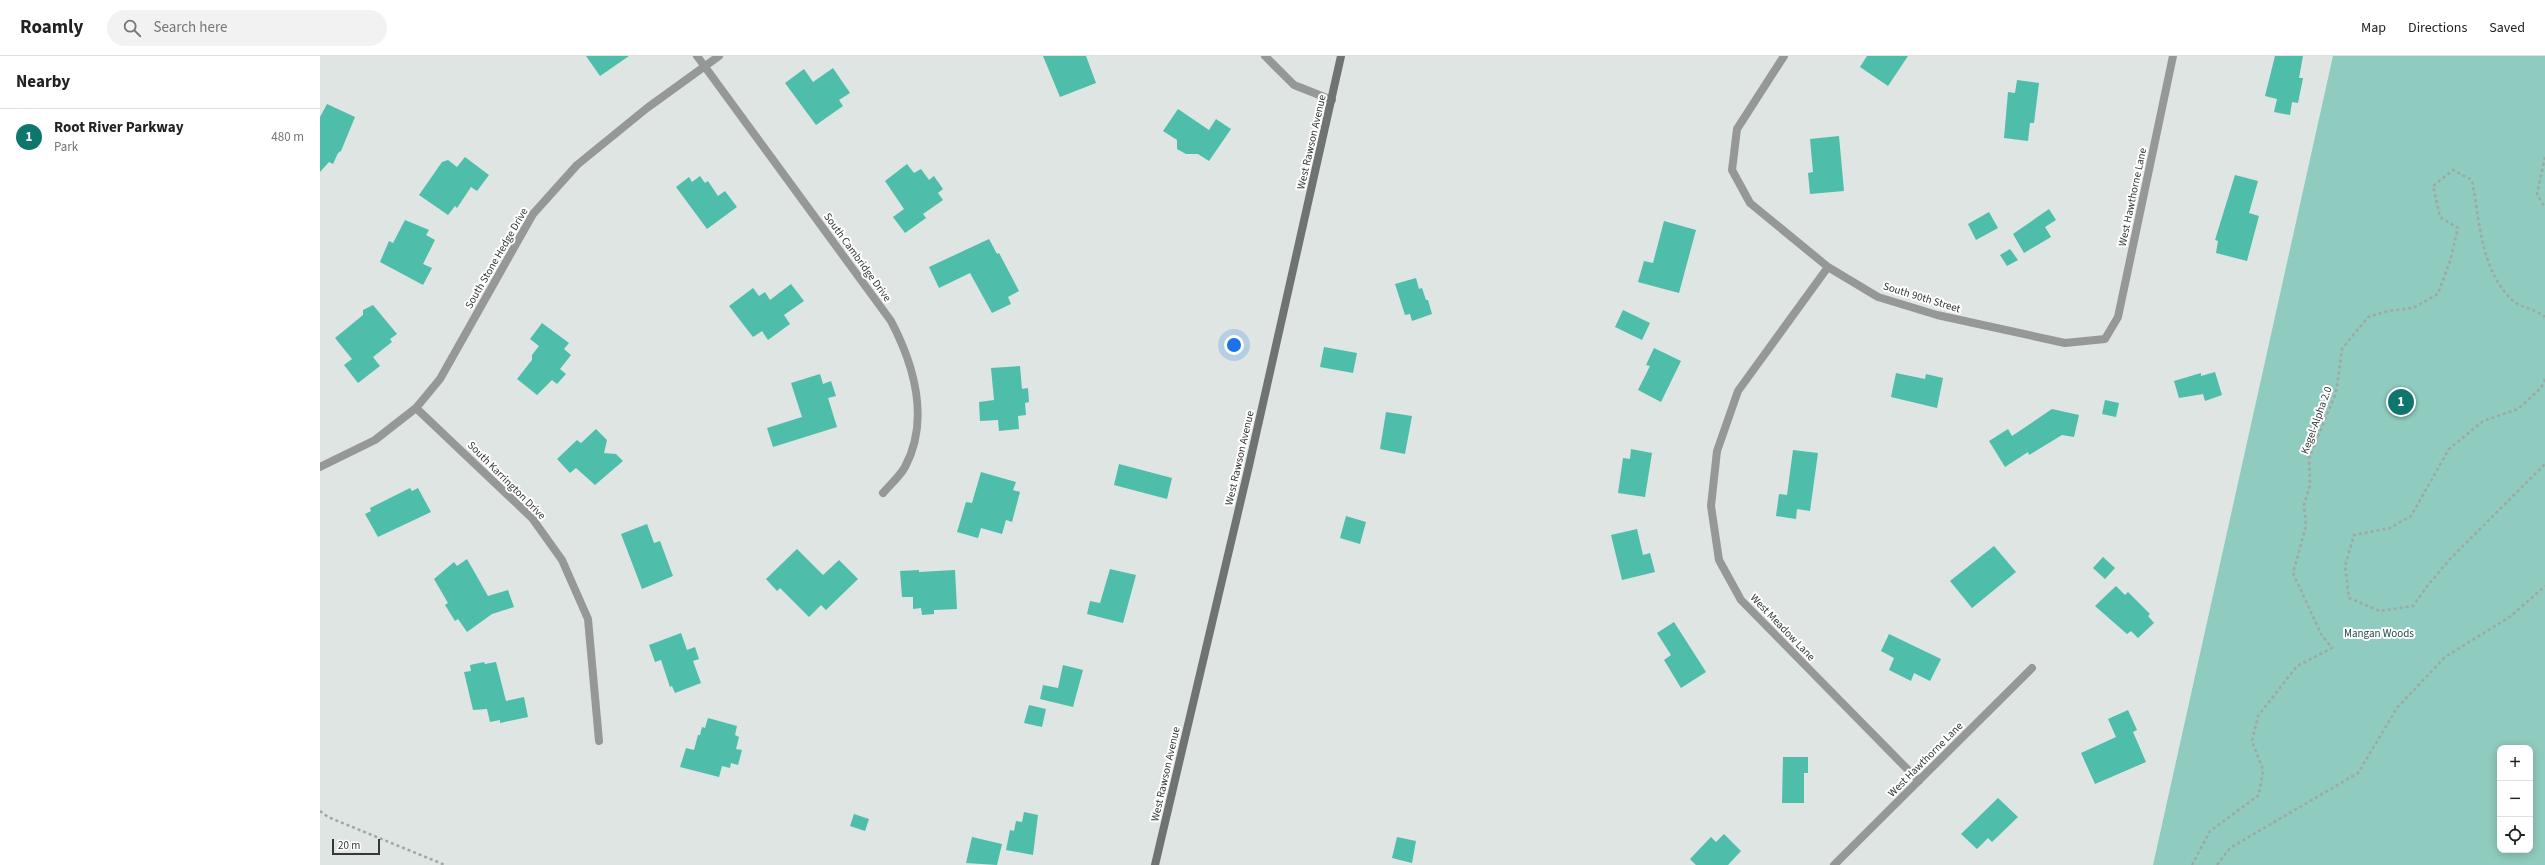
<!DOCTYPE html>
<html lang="en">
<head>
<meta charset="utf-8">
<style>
  body { margin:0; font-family:"Source Sans 3",sans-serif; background:#f2f2f2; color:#222 }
  .controls { position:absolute; right:12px; bottom:12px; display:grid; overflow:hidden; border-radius:8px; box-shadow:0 2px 10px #0003 }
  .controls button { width:36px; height:36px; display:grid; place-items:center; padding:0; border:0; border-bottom:1px solid #e0e0e0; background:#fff; color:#222; font:20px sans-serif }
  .scale { position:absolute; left:12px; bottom:10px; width:48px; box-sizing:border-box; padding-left:4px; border:2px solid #353837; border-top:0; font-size:11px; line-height:14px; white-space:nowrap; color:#353837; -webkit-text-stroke:3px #fff; paint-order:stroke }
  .you { position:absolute; left:914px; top:289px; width:14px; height:14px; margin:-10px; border:3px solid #fff; border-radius:50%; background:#1a73e8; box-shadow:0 0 0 6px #1a73e833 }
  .badge { display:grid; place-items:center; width:26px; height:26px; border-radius:50%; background:#0f766e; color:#fff; font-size:13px; font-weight:700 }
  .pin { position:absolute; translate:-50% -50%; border:2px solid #fff; box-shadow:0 1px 4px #0006 }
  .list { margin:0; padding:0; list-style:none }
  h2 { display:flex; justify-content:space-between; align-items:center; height:52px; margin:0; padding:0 16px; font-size:17px }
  h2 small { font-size:13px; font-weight:400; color:#767676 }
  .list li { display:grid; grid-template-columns:26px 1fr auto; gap:12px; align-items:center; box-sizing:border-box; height:56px; padding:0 16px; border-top:1px solid #e0e0e0 }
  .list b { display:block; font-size:15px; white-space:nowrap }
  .list p { margin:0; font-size:13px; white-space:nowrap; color:#767676 }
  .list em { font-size:13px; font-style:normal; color:#767676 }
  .icon { flex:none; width:22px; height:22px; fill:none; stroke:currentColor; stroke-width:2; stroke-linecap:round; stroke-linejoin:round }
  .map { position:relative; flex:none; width:2225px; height:809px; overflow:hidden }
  header { display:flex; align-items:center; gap:24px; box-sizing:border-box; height:56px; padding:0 20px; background:#fff; border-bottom:1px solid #e0e0e0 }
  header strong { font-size:19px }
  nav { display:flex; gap:22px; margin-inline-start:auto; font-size:14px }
  .search { width:280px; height:36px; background:#f2f2f2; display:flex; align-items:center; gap:10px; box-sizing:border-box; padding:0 14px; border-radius:22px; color:#767676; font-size:15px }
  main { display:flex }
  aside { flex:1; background:#fff }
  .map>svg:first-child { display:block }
  .green { fill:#8fcbbe; fill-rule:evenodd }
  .building { fill:#4ebda9 }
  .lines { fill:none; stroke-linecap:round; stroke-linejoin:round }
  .path { stroke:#a1a7a5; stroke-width:2.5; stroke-dasharray:3 3; stroke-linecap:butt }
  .street { stroke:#959897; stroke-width:8 }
  .secondary { stroke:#6f7372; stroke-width:8 }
  .labels { text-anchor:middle; stroke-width:4; stroke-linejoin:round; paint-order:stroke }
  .street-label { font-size:11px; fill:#353837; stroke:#fff }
  .park-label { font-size:11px; fill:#204f47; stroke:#fff }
</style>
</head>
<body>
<header>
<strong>Roamly</strong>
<div class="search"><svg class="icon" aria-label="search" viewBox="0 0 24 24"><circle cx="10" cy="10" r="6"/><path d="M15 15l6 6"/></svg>Search here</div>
<nav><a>Map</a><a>Directions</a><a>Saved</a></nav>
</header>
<main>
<aside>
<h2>Nearby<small></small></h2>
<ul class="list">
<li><span class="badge">1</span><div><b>Root River Parkway</b><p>Park</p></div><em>480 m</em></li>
</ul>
</aside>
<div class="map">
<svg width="2225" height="809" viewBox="0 0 2225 809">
  <rect width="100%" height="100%" fill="#dee5e3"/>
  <path class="green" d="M2013,0H2225V809H1833ZM2180,692H2210V794H2180Z"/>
  <path class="building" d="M266,0H309L280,20Z
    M723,0H766L776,27L740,41Z
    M1547,0H1588L1568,30L1540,11Z
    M1955,0H1983L1979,22H1983L1978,47L1972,46L1970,59L1954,56L1957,43L1945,40Z
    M513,12L530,37L519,44L523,50L496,69L465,27L484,13L493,26Z
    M1697,24L1719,27L1714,67H1710L1708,85L1684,82L1688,36L1695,37Z
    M7,48L35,61L21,95L18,97L13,108L9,106L0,116V61Z
    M858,53L889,74L896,63L911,73L889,105L878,98H866L857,93V84L843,75Z
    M1519,80L1524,135L1490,138L1488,117L1493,116L1490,83Z
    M145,101L169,119L157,135L151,131L137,152L135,150L128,159L99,139L122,106L128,104L137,111Z
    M587,108L594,117L601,113L609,124L614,120L623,133L618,137L623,144L603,158L606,162L585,177L573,161L584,153L565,125Z
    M1915,119L1938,125L1929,157L1939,160L1927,205L1896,197L1898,185L1895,184Z
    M380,120L385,127L388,125L398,140L405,135L417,151L387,173L356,131L369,121L372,126Z
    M1729,153L1736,164L1725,171L1731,181L1704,197L1693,178Z
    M1669,156L1678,172L1656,184L1648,168Z
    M85,164L109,174L106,179L115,184L103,208L112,212L103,229L60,206L69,185L73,187Z
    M1344,165L1376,174L1359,237L1318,226L1324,205L1333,207Z
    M669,183L677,198L679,197L699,235L688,241L691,248L672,257L650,217L619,232L609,211Z
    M1690,193L1698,204L1687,210L1680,199Z
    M1096,222L1099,233L1102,232L1106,244H1108L1112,258L1092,265L1090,258L1085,259L1075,228Z
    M471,228L484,245L464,259L470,268L448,284L442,275L433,281L409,250L433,232L439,240L445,236L450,244Z
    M53,249L77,278L70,283L72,286L53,301L60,310L38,327L24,309L32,303L15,282L43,259V254Z
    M1303,254L1330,267L1322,284L1295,271Z
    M222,267L249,287L244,293L251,299L240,313L246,318L237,328L232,324L217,339L197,323L212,304V299L219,290L210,283Z
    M1004,291L1037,297L1033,317L1000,311Z
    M1334,292L1361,305L1341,346L1318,334L1330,310L1326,309Z
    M700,310L702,333L708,332L709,346L705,347L706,359L698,360L699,373L679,375L678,364L660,365L659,346L674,344L671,312Z
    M1895,316L1902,339L1885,345L1883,338L1859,342L1854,325L1881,317V320Z
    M1576,317L1605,323L1606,318L1623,322L1617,352L1571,341Z
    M500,318L503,328L511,325L516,340L508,342L517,371L453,391L447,372L482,361L471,327Z
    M1785,344L1799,347L1796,361L1782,358Z
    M1732,353L1759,359L1754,381L1742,379L1709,399L1708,396L1685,411L1669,385L1688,373L1692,380Z
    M1066,356L1092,360L1085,398L1060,393Z
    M276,373L287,384L284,397L296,398L303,405L275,429L256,412L250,417L237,403L257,384L261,387Z
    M1311,393L1332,397L1325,441L1298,437L1303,402L1310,403Z
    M1473,394L1498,397L1490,455L1477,453L1476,463L1456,460L1459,438L1467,439Z
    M799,408L852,422L847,443L794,429Z
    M661,416L696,426L693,434L700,436L692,466L686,464L682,478L661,472L658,482L637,476L646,446L652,447Z
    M90,432L92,435L98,432L111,456L58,481L45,458L51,455L50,452Z
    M1026,460L1046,466L1040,488L1020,482Z
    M327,468L334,487L340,485L353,520L322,533L301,478Z
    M1317,473L1323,499L1330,497L1335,516L1302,524L1291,479Z
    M1674,490L1696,516L1652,552L1630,525Z
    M477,493L503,519L519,504L538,523L506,554L501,549L489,561L460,532L457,535L446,523Z
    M1783,501L1795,512L1785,523L1773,512Z
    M147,503L168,540L188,534L194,551L172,558L147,576L138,563L135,565L125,549L128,547L114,523L134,506L137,510Z
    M790,513L816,519L803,567L767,558L770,545L780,547Z
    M599,514V516L635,514L637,553L614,554V558L602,559L601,552L593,553V541H582L580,515Z
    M1796,530L1805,539L1808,536L1830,558L1828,560L1834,567L1818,582L1811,575L1807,578L1775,550Z
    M1354,566L1386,616L1361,632L1344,604L1351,599L1337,577Z
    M361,577L367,594L375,591L379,603L373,605L381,627L355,637L352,630L350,631L341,604L335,606L329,589Z
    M1569,578L1621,603L1610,625L1594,617L1591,625L1569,614L1574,602L1561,595Z
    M164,606L165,608L176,606L186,645L204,641L208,661L180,667V664L170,666L167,653L153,654L144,616L151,615L150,609Z
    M743,609L763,614L753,651L720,643L723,629L738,632Z
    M709,649L726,653L722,671L704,667Z
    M1808,654L1817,674L1813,676L1826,706L1775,728L1761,697L1796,681L1788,663Z
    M388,662L417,670L415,679L419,681L416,693L422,694L418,709L411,707L410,712L402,710L399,721L360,711L366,692L374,694L378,679H380L382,671L385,672Z
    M1463,701H1488V717H1484V747H1462Z
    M1678,742L1698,761L1672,786L1668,782L1657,793L1641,778Z
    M704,756L718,759L713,799L686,794L690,774L694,775L696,765L702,766Z
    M534,758L549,763L545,775L530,770Z
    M1404,778L1421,795L1408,809H1376L1370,803L1391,781L1396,786Z
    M652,781L682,788L677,809L646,807Z
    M1077,781L1096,785L1092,807L1072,802Z"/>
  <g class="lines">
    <path class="path" d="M2225,101L2217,138L2225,152
      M2225,323L2221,332L2198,353L2163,365L2129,393L2091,460L2070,472L2034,479L2025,510L2029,542L2060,555L2093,550L2108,529L2131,502L2225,408
      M0,755L8,761L125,809
      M1872,809L1890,775L1939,739L1943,714L1932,685L1938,660L1977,610L2012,592L2001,578L1973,517L1986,470L1984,449L1990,429L1989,402L2016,337L2022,293L2048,261L2068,255L2093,252L2118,238L2130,205L2138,172L2120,161L2113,130L2133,114L2152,124C2160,166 2160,212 2192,244C2201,252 2216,253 2225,261
      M1897,809L1910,792L2038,717L2077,652L2125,601L2191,560L2225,530"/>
    <path class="street" d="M377,0L571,265C594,309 610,364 585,411C580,420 570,429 563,437
      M945,0L974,29L1012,44
      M1464,0L1417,73L1412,114L1430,147L1508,211L1558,241L1617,259L1745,287L1785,283L1798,261L1853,0
      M1508,211L1418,335L1397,395L1391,450L1399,504L1421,544L1599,725
      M96,352L212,462L242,504L268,563L279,685
      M0,411L55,384L96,352L120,323L213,158L257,109L327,52L399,0
      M1514,809L1712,612"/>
    <path class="secondary" d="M835,809L928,414L1021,0"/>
  </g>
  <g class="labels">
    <g class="street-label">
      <text transform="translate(991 86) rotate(-77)" y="4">West Rawson Avenue</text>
      <text transform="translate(1812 141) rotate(-78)" y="4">West Hawthorne Lane</text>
      <text transform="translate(538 201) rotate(54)" y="4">South Cambridge Drive</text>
      <text transform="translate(176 202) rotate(-60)" y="4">South Stone Hedge Drive</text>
      <text transform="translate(1602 241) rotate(17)" y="4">South 90th Street</text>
      <text transform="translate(1996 364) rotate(-70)" y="4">Kegel-Alpha 2.0</text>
      <text transform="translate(919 402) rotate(-77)" y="4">West Rawson Avenue</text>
      <text transform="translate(187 424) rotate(45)" y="4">South Karrington Drive</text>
      <text transform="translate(1463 571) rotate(46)" y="4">West Meadow Lane</text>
      <text transform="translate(1605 703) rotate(-45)" y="4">West Hawthorne Lane</text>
      <text transform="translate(845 718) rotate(-77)" y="4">West Rawson Avenue</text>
    </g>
    <g class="park-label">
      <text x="2059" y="581">Mangan Woods</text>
    </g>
  </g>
</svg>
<div class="controls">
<button>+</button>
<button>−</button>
<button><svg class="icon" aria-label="locate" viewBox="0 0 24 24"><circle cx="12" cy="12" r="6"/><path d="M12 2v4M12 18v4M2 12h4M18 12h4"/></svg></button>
</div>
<div class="scale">20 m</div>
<div class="you"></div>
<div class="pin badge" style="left:2081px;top:346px">1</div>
</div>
</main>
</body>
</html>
